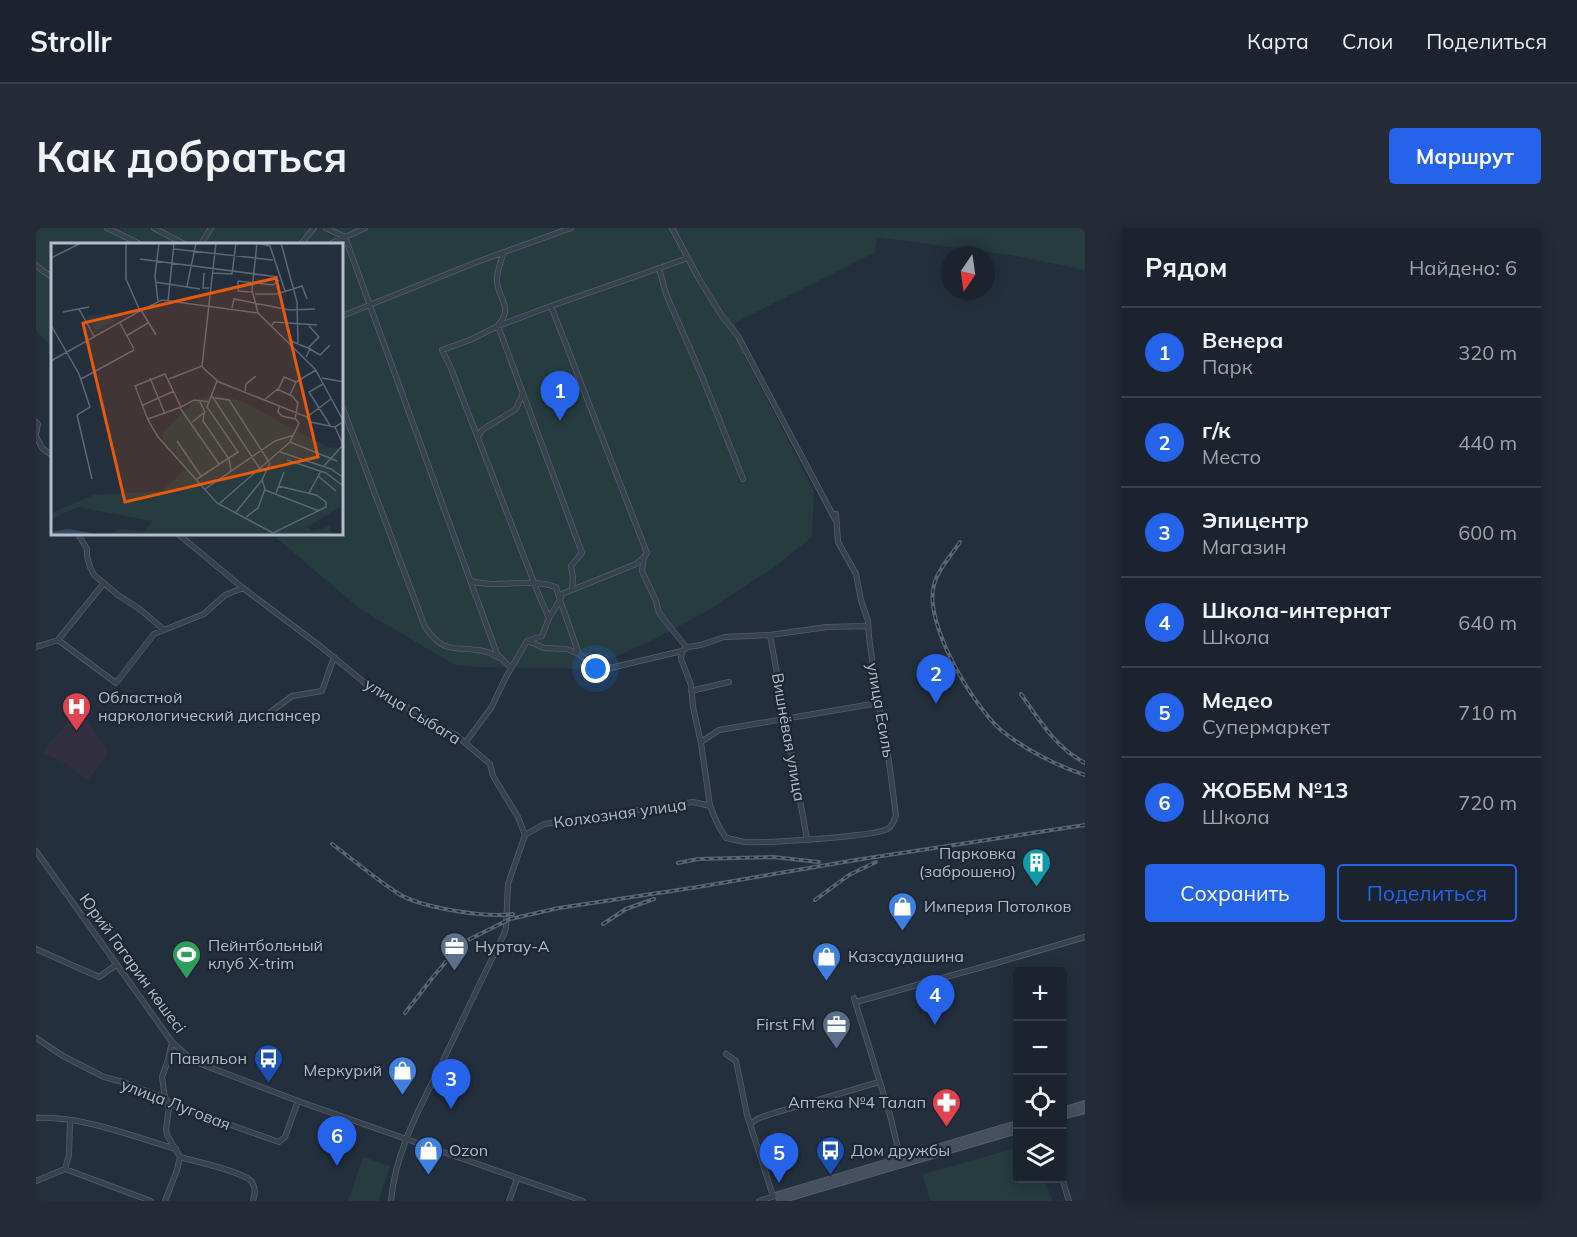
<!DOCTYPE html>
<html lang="ru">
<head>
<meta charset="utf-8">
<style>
  body { margin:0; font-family:Mulish,sans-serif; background:#242b36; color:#f1f3f6 }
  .controls { position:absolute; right:18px; bottom:18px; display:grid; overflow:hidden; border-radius:6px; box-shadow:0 3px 15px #0003 }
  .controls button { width:54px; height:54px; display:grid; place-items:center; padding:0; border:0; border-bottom:2px solid #39404a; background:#1b232e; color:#f1f3f6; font:30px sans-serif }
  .compass { position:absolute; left:905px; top:18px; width:54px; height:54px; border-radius:50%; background:#1b232e; box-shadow:0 3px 15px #0003; rotate:193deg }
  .you { position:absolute; left:560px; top:441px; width:21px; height:21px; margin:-15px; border:4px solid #fff; border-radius:50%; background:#1a73e8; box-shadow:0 0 0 9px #1a73e833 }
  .badge { display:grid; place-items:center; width:39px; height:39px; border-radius:50%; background:#2563eb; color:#fff; font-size:20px; font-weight:700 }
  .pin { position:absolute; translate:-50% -50px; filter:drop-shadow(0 2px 3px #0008) }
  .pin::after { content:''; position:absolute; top:32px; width:21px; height:18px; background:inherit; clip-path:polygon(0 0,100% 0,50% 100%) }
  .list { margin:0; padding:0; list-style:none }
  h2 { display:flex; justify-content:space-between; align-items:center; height:78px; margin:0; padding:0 24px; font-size:26px }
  h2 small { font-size:20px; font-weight:400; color:#a0a4aa }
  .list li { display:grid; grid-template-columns:39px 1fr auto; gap:18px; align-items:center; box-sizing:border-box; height:90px; padding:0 24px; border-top:2px solid #39404a }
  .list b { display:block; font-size:22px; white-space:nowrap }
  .list p { margin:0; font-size:20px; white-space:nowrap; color:#a0a4aa }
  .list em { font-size:20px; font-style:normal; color:#a0a4aa }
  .actions { display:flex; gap:12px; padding:18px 24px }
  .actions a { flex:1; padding:14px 0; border:2px solid #2563eb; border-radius:6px; text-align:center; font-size:21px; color:#2563eb }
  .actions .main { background:#2563eb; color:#fff }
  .icon { flex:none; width:33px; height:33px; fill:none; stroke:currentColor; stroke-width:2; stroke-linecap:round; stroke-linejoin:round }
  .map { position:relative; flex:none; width:1049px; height:973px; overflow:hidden; border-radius:6px }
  header { display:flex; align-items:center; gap:36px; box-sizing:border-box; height:84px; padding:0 30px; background:#1b232e; border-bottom:2px solid #39404a }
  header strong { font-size:28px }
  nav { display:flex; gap:33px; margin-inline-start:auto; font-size:21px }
  .intro { display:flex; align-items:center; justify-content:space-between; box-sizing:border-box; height:144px; padding:0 36px }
  h1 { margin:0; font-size:42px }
  .button { padding:15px 27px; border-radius:6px; background:#2563eb; color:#fff; font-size:21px; font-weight:700 }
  main { display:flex; gap:36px; padding:0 36px }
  aside { flex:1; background:#1b232e; border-radius:6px; box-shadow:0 3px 15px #0003 }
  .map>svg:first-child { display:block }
  .medical { fill:#32303f }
  .green { fill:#263c3f }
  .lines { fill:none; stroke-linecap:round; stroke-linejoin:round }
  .street-casing { stroke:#565f6c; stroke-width:6 }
  .secondary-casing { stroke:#565f6c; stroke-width:8 }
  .street { stroke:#38414e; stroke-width:4.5 }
  .secondary { stroke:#465061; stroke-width:6 }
  .rail-casing { stroke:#5a6575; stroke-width:4 }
  .rail { stroke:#1d2633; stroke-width:1.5; stroke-dasharray:4.5; stroke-linecap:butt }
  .labels { text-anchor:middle; stroke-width:4.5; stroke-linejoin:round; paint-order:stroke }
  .poi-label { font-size:16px; fill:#b4bcc9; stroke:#1d2633; text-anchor:start }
  .street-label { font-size:16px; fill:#b4bcc9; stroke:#1d2633 }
  .inset-road { fill:none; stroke:#5e6776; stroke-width:1.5 }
  .view { fill:#e8590c; fill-opacity:0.15; stroke:#e8590c; stroke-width:3 }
  .inset-edge { fill:none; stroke:#b4bcc9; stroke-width:3 }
</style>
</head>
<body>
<header>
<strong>Strollr</strong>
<nav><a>Карта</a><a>Слои</a><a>Поделиться</a></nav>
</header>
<div class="intro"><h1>Как добраться</h1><a class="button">Маршрут</a></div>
<main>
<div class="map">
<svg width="1049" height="973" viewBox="0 0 1049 973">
  <rect width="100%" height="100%" fill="#242f3e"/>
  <path class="medical" d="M43,481L72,524L52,552L26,533L6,525Z"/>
  <path class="green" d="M0,0H1049V42L980,28L841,9L839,24L699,95L706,123L778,263L776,309L737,340L671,383L621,410L552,441L444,439L419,437L324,381L236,306H306V16H16V119L0,102Z
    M981,920V950L1009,951L1016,973H894L887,946Z
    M327,929L354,938L342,973H312Z"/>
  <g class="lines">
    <defs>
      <path id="street" d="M71,0L104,16
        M118,0L148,16
        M290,0L309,9L461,426L475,440
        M636,0L663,51L686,88L702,108L800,293
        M165,16L175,0
        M265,16L278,0
        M294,16L329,0
        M0,37L7,43L16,49
        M623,40L630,66L665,146L707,251
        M515,78L611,325L608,329L606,343L620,373L623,385L651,420
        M306,88L441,34L535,0
        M463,96C478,80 461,69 461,52C461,42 465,33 468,24
        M462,98L546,325L535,338L537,350L536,361
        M306,178L389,399C410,428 417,417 447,423C453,424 459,428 464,430
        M0,194L2,196L0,206
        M0,208L6,220L16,227
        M442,209L446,202L480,181L487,165
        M800,286L802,314L820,346L825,372L832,393L833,409L842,475L849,503L860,588C858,592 856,598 853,600C843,609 727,615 709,614C703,613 696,611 690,610L682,597L674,578L665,515L657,479L655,457L645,431L646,423L652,419L665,417L688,409L734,407L791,399L832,398
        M42,306L51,321V328L54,339L58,347L82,367L105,382L128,402
        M142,306L207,360L284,418L341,465L363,474L399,497L420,507L454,536L457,548L482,589L489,607
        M435,353C463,361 494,349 520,359L524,372L513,390
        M734,407L771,611
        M22,412L80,455L118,406L168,386L189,367L207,360
        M492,413L508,420L531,421L543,426L559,438L570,441L646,423
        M0,419L22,412L68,355
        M543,426L524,372L526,366L600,336L607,330
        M655,463L693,454
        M224,492L256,468L286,463L298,429
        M665,514L683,502L842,475
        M429,515L455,480L470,449L491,413L506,408L513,390L504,370L414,138L406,122L434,112L462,98L515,78L652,30
        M0,623L136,814L157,833L262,873L547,973
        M0,721L63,749L80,737
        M818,770L854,887L865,933
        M820,774L957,736L1049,709
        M0,810L27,828L68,849L87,854L129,870L135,876L243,914L249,909L262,873
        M690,826L700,833L711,887L737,968
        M0,890C48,888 95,908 140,921
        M714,896L723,890L738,885L843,854
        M144,929C158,933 209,944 216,954C220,961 219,966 217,973
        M29,941L33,927L34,892
        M1026,950L1033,973
        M0,953L29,941L115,973
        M129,973L141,942L144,929L131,907L130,901L133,880L129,870L126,849L132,832L136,814
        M355,973C359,924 384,879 406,835C426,792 447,749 468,706L470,700L472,656L489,607L508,596L657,574L674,578
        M473,973L481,951
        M723,973L739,968"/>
      <path id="secondary" d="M1026,883L1049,876
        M1026,888L1049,882
        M744,972L981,902
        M745,973L742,967L981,896"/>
    </defs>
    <use href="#street" class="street-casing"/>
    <use href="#secondary" class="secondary-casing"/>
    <use href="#street" class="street"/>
    <use href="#secondary" class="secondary"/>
    <defs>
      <path id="rail" d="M924,314C915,328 902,341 898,357C887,394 937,478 965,502C988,521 1021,538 1049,547
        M985,466C1003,492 1020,520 1049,535
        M296,616C318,632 339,651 363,666C386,680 450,690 477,686
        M813,633L1049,597
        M642,635L662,631L737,629L783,634
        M779,672L813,647L840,634
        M567,696L590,681L618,671
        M369,785L397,749L420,722L432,712L474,691L523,680L662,659L820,632"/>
    </defs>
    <use href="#rail" class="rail-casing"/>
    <use href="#rail" class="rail"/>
  </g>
  <defs>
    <symbol id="hospital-pin" viewBox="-11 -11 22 30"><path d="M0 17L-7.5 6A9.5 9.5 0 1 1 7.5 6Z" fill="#e0444e" stroke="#1d2633"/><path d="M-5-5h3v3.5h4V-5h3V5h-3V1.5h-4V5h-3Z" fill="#fff"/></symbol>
    <symbol id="building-pin" viewBox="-11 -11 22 30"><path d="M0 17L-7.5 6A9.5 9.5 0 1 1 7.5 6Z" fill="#0f9aa8" stroke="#1d2633"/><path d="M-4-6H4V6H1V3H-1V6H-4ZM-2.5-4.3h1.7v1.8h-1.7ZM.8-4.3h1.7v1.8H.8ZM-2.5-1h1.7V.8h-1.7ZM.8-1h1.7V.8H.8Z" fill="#fff"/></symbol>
    <symbol id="shop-pin" viewBox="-11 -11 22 30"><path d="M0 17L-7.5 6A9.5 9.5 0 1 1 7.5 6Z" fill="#3f7fe0" stroke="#1d2633"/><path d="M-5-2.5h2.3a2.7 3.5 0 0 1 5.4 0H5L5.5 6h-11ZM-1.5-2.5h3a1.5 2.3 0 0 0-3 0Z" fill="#fff"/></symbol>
    <symbol id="office-pin" viewBox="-11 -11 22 30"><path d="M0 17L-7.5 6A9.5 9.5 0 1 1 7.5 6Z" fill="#5c6f8a" stroke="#1d2633"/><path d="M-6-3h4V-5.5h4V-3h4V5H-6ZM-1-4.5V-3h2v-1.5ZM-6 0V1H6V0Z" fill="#fff"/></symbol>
    <symbol id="stadium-pin" viewBox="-11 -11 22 30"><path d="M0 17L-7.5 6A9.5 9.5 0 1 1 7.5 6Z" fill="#2e9e5b" stroke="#1d2633"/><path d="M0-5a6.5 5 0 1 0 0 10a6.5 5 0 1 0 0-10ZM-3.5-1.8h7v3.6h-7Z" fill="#fff"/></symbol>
    <symbol id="bus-pin" viewBox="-11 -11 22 30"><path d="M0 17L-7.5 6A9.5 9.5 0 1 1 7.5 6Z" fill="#1a4fb4" stroke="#1d2633"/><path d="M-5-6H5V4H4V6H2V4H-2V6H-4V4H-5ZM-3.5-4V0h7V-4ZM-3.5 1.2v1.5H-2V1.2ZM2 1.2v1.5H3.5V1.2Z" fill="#fff"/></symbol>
    <symbol id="pharmacy-pin" viewBox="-11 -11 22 30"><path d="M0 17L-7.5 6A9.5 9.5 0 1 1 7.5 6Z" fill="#e0444e" stroke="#1d2633"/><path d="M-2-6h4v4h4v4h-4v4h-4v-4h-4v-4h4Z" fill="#fff"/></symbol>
  </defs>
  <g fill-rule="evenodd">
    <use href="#hospital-pin" x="24" y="462" width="33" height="45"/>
    <use href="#building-pin" x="984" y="618" width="33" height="45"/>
    <use href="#shop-pin" x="850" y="662" width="33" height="45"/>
    <use href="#office-pin" x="402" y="702" width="33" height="45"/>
    <use href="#stadium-pin" x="134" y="710" width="33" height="45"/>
    <use href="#shop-pin" x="774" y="712" width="33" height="45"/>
    <use href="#office-pin" x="784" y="780" width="33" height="45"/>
    <use href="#bus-pin" x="216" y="814" width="33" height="45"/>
    <use href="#shop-pin" x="350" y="826" width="33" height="45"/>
    <use href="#pharmacy-pin" x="894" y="858" width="33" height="45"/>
    <use href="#shop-pin" x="376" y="906" width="33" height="45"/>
    <use href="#bus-pin" x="778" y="906" width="33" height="45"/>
  </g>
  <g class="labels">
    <g class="poi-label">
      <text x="62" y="475">Областной<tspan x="62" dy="18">наркологический диспансер</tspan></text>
      <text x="980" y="631" text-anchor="end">Парковка<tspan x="980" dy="18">(заброшено)</tspan></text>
      <text x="888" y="684">Империя Потолков</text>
      <text x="172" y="723">Пейнтбольный<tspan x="172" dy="18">клуб X-trim</tspan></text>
      <text x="439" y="724">Нуртау-А</text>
      <text x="812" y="734">Казсаудашина</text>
      <text x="779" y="802" text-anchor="end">First FM</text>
      <text x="211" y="836" text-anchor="end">Павильон</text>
      <text x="346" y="848" text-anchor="end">Меркурий</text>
      <text x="890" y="880" text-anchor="end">Аптека №4 Талап</text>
      <text x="413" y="928">Ozon</text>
      <text x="815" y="928">Дом дружбы</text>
    </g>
    <g class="street-label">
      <text transform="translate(845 482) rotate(80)" y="6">улица Есиль</text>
      <text transform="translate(377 483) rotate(32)" y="6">улица Сыбага</text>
      <text transform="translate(753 509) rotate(80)" y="6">Вишнёвая улица</text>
      <text transform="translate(584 585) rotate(-8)" y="6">Колхозная улица</text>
      <text transform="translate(97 735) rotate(54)" y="6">Юрий Гагарин көшесі</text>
      <text transform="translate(140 876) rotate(21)" y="6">улица Луговая</text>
    </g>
  </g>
  <g transform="translate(15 15)">
    <rect width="292" height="292" fill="#242f3e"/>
    <path d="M59,70L63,78L44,88L36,73ZM166,152L191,158L277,204L287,205L292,213L289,264L256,284L263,288L279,283L281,292H56L67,286L94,288L101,278L27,264L0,276V270L43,252L111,248L134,226L112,199L111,190L146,156Z" fill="#263c3f"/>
    <path d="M17,286L39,290L47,292H0V289Z" fill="#394c67"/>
    <path class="inset-road" d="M206,0L201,47L207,70M206,0L219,3L234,48M230,0L246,59L247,101M123,6L222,17M0,15L30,0M89,16L227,34M153,30L152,45H158M162,30L181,31L185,0M187,38L222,42L228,37M187,38V48L201,49M104,39L149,46M136,43L145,0M204,51H226L251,43L256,56M107,58L104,33L108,0M117,58L123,0M181,65L183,56L239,67L264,66M28,66L43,93M90,67L105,92M89,68L111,57L207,70L264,126L293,179M12,69L38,64M69,80L83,106M0,82L28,131L39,164L26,172L41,236M221,82L223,79L266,82M75,93L97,80M240,98L259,106L255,114M257,105L268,94L258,83M259,106L269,112L279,102M0,118L89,68L75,36V0M151,124L168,139L256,174L259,179L284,184L292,179M99,135L114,171M271,135L293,139M30,136L83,107M118,136L151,123L165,0M272,141L258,149L280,184M226,146L241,153L247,160L244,176L231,173L227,169L228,164M194,148L195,141L205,133M239,152L245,139L265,127M161,153L209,226L215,227M164,155L178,157L218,219M213,157L228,145L233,134L245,139M92,162L123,148M130,164L143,157L159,159M129,165L168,221M153,171L152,178L178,216L180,228M256,174L280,156M97,176L130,164L114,131L84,143L97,177L107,194M141,179L154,169L149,159M284,184L293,204M107,194L166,260L222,290L275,264V259L265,252L227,243M126,198L150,233M239,199L286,218M229,209L280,226L293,235M236,217L275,230L291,242M273,223L292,202M267,233L285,248M146,236L187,209L156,164L166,138M154,246L224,198L243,192M214,247L268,268M225,250L233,229M258,250L270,228M169,260L239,199L248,180L244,175M185,269L211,237M195,274L207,265L214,246L211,237L219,220"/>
    <path class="view" d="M225,35L267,214L74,259L32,80Z"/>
    <rect width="292" height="292" class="inset-edge"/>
  </g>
</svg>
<div class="controls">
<button>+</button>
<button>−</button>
<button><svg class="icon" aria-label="locate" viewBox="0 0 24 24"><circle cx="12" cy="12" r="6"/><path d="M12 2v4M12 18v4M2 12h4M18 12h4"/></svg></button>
<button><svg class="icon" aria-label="layers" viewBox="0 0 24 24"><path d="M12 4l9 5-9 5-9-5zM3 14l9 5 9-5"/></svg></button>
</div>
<svg class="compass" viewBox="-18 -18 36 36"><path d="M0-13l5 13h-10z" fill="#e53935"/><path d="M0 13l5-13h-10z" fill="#a0a4aa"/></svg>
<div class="you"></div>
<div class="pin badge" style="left:524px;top:193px">1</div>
<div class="pin badge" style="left:900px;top:476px">2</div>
<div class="pin badge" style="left:415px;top:881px">3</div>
<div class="pin badge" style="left:899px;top:797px">4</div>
<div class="pin badge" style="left:743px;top:955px">5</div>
<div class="pin badge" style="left:301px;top:938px">6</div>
</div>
<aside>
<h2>Рядом<small>Найдено: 6</small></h2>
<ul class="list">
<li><span class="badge">1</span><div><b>Венера</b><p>Парк</p></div><em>320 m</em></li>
<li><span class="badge">2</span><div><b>г/к</b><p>Место</p></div><em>440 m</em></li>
<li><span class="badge">3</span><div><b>Эпицентр</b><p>Магазин</p></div><em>600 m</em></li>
<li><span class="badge">4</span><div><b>Школа-интернат</b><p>Школа</p></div><em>640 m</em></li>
<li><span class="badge">5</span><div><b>Медео</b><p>Супермаркет</p></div><em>710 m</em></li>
<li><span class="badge">6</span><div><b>ЖОББМ №13</b><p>Школа</p></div><em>720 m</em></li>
</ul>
<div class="actions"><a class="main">Сохранить</a><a>Поделиться</a></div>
</aside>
</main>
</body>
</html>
